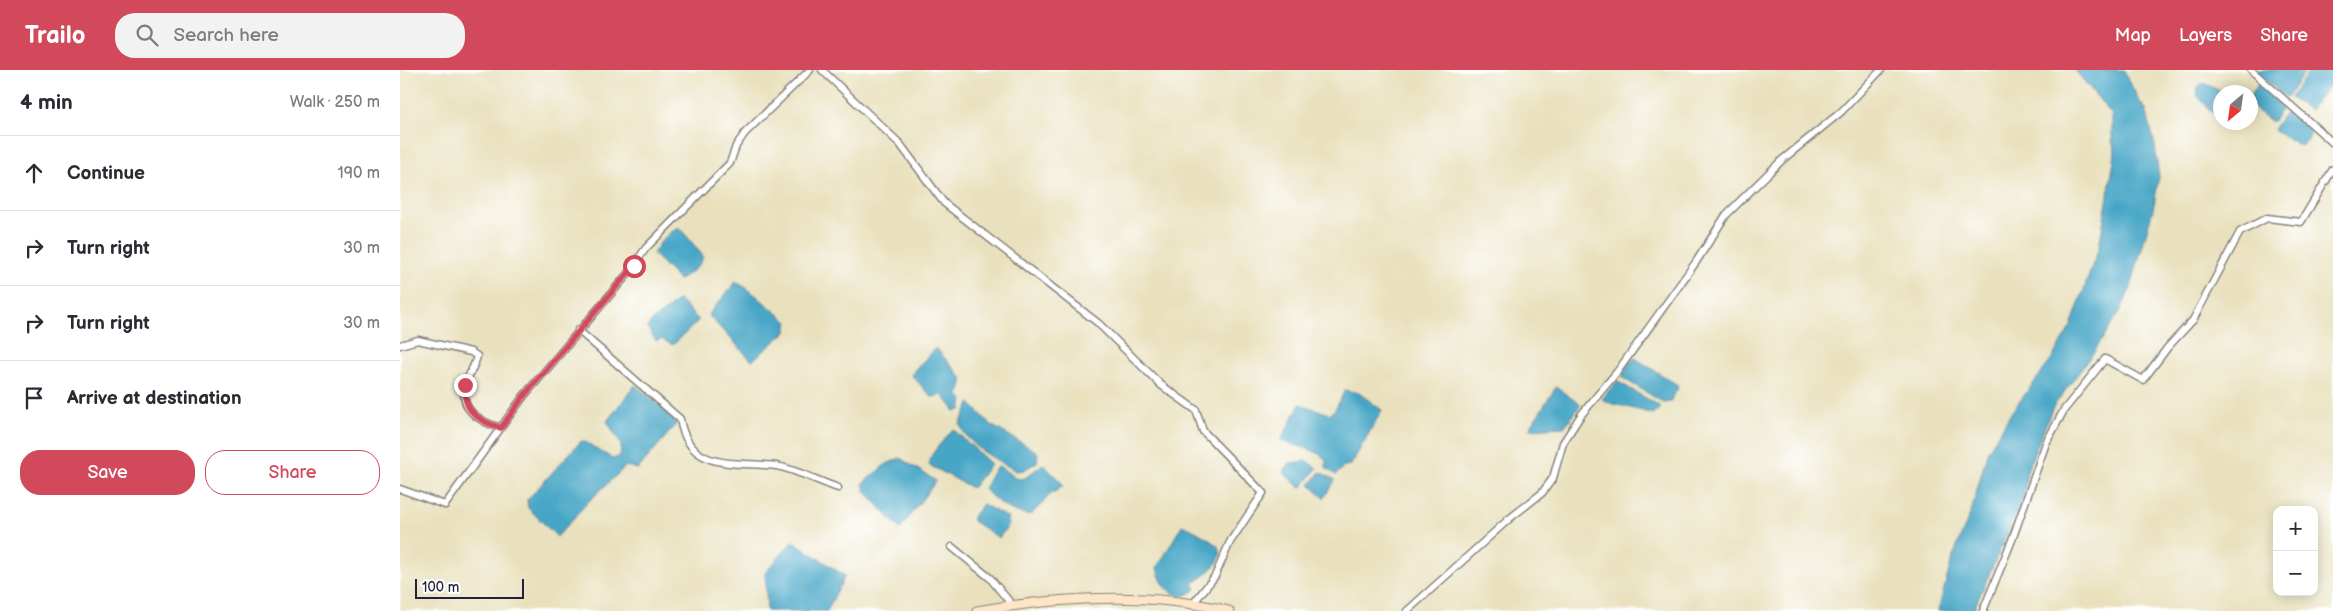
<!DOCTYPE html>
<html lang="en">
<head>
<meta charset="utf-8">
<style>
  body { margin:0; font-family:"Balsamiq Sans",sans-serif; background:#f2f2f3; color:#2b2b33 }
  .controls { position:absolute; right:15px; bottom:15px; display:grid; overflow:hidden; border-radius:10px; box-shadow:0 2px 12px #0003 }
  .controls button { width:45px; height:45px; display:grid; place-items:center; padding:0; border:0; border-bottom:1px solid #e1e1e2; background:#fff; color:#2b2b33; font:25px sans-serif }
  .compass { position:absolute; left:1813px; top:15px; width:45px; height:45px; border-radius:50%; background:#fff; box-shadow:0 2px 12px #0003; rotate:209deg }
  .scale { position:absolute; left:15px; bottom:12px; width:109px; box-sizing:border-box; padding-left:5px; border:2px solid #22223b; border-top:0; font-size:14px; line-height:18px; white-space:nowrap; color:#22223b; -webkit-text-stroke:4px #fff; paint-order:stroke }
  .stop { position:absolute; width:15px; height:15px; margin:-11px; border:4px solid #d1495b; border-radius:50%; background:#fff }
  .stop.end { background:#d1495b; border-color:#fff; box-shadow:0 1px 5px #0008 }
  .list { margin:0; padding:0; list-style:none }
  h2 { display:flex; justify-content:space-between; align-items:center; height:65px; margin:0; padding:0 20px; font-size:21px }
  h2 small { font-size:16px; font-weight:400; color:#7c7c81 }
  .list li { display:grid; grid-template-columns:32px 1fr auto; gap:15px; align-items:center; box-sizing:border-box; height:75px; padding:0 20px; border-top:1px solid #e1e1e2 }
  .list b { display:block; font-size:19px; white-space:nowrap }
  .list em { font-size:16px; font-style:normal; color:#7c7c81 }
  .actions { display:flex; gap:10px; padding:15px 20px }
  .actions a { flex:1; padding:11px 0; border:1px solid #d1495b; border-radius:20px; text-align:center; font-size:18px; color:#d1495b }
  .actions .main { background:#d1495b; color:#fff }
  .icon { flex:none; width:28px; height:28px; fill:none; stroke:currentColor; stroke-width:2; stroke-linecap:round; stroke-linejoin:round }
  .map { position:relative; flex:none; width:1933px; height:541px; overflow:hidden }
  header { display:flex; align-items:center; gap:30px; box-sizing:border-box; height:70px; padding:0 25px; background:#d1495b; color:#fff }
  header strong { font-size:24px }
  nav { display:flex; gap:28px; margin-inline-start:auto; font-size:18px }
  .search { width:350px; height:45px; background:#f2f2f3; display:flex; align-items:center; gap:12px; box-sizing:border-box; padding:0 18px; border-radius:20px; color:#7c7c81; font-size:19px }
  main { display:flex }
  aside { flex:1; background:#fff }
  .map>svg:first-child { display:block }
  .water { fill:#47a6c6; stroke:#346480 }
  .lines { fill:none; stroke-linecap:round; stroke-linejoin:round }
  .street-casing { stroke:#86827c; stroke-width:9 }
  .secondary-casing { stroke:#86827c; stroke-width:11 }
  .street { stroke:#fff; stroke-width:6 }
  .secondary { stroke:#fde5c5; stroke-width:9 }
  .route { stroke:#d1495b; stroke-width:6 }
</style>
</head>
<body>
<header>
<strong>Trailo</strong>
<div class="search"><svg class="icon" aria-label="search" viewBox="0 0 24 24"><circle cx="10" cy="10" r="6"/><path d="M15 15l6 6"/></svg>Search here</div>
<nav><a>Map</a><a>Layers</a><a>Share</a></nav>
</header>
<main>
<aside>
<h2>4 min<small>Walk · 250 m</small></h2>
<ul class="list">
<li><svg class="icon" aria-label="ahead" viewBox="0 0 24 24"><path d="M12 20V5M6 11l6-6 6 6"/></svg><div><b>Continue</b></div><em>190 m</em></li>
<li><svg class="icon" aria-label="right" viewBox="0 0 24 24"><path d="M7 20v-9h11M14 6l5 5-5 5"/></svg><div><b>Turn right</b></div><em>30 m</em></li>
<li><svg class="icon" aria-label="right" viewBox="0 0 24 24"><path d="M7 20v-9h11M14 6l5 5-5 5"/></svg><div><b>Turn right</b></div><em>30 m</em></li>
<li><svg class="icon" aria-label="arrive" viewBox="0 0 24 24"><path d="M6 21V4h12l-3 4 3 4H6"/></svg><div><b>Arrive at destination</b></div></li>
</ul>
<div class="actions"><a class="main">Save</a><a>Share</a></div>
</aside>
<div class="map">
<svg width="1933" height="541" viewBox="0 0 1933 541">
  <rect width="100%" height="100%" fill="#fff"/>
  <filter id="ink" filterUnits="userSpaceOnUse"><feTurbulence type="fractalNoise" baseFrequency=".02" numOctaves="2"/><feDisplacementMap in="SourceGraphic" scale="10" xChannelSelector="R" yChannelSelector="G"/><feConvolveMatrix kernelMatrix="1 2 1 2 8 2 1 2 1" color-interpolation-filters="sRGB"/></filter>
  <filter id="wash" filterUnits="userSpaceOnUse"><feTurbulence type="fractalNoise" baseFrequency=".0096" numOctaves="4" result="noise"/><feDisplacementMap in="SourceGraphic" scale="20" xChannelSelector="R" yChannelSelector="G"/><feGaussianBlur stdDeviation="1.12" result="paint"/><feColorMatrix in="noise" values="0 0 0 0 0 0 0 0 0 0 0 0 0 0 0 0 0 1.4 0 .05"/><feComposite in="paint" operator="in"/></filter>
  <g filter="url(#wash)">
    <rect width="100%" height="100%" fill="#e9e1be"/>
    <path class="water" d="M1675,0H1724L1739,31L1746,39L1755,76L1759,107L1753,139L1731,217L1721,240L1694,282L1653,337L1627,401L1624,426L1573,541H1538L1552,489L1572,439L1587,383L1613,340L1649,293L1671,256L1699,177L1713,97L1715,81L1712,71V45Z
      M1857,0H1906L1887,28L1865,10Z
      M1910,0H1933V11L1910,40L1890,28Z
      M1804,13L1822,22L1820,39L1813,43L1797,26L1798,17Z
      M1858,15L1881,32L1882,39L1872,52L1851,36V24Z
      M1889,41C1902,51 1921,63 1901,76L1875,61L1874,58L1882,46Z
      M280,158L303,186C301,197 288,204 279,210L253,184C259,173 268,161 280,158Z
      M336,212L348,219L388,252L386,262L352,291L308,245Z
      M278,229L299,250L273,275L261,269L256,271L247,257C256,244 269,241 278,229Z
      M536,278L563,309L559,325L563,330L561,340L555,341L542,325L532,327L511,305L517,297Z
      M1235,288L1276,314L1278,318L1270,332L1264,333L1223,308C1222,301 1229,292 1235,288Z
      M1217,311L1261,337L1254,344L1210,333L1202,329Z
      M235,315L273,346L276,353L274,357L238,399L226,396L187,433L157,467L128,438L127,430L180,372L184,371L213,389L220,386L221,375L207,351Z
      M1156,317L1181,335L1164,357L1129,359Z
      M945,320L959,323L982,340L951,395L945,396L936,405L926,398V390C914,376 895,378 881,370L900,334L930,344L936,338Z
      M570,333L591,355L634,380L638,383L637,392L624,400L616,401C596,389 568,377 560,354Z
      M553,359L591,394L572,418L529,395C529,382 546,369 553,359Z
      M500,388L536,411L500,459L465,421L463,413L485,395Z
      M906,391L917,398L903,416L899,417L883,402L890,393Z
      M643,394L662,413V417L650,425L632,444C616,447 593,430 584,418L595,399L599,396L618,409L625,408Z
      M920,402L935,410L924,428L910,415Z
      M583,434L608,448L609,455L599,468L573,451V446Z
      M782,455C791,458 799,463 807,468C810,471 817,474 819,478C826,491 803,508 793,513L796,519C776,536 762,518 757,498Z
      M393,471L445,506L427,541H367L365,503Z"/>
  </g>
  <g filter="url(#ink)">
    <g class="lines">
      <defs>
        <path id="street" d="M422,0L500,74L544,133L698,253L761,315L796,340L803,361L863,423L830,472L815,506L792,535
          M1851,0L1933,73
          M178,260L280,349C289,403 336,391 376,396C395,399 420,412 438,418
          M0,275L18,270L71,282L77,286C75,296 68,305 65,315C59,341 81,352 101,358
          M0,419L45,435L123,327L226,206L246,178L330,93L336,76L345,63L410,0
          M552,477L590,508L612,535
          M1007,541L1109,449L1142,423L1153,408L1163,373L1181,345L1217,302L1296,192L1326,145L1382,90L1441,42L1481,0
          M1583,541L1612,470L1646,373L1664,340L1705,289L1743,310L1768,277L1793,250L1840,162L1867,148L1901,152L1933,99"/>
        <path id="secondary" d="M577,541C659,527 747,521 829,541"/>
      </defs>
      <use href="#street" class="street-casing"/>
      <use href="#secondary" class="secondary-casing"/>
      <use href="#street" class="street"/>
      <use href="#secondary" class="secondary"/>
    </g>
  </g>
  <g class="lines" filter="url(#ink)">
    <path class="route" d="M65,315C62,341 79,351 101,358L123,327L234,196"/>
  </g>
</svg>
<div class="controls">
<button>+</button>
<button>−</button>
</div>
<svg class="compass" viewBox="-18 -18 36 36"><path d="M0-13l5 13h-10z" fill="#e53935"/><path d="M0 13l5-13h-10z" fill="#7c7c81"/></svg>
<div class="scale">100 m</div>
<div class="stop" style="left:234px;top:196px"></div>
<div class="stop end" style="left:65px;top:315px"></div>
</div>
</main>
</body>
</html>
